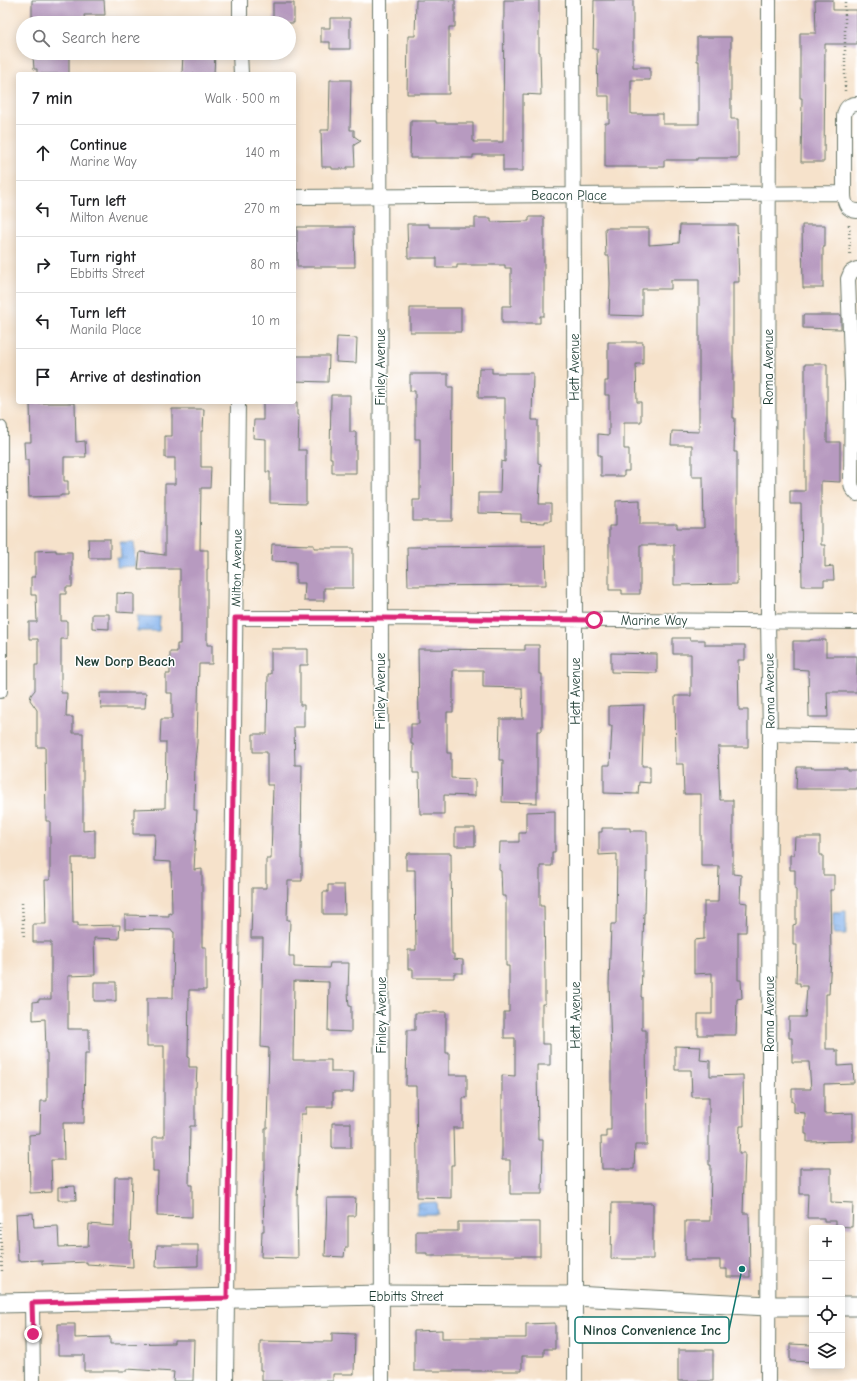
<!DOCTYPE html>
<html lang="en">
<head>
<meta charset="utf-8">
<style>
  body { margin:0; font-family:"Comic Neue",sans-serif; background:#f2f2f2; color:#202124 }
  .controls { position:absolute; right:12px; bottom:12px; display:grid; overflow:hidden; border-radius:4px; box-shadow:0 2px 10px #0003 }
  .controls button { width:36px; height:36px; display:grid; place-items:center; padding:0; border:0; border-bottom:1px solid #e0e0e0; background:#fff; color:#202124; font:20px sans-serif }
  .stop { position:absolute; width:12px; height:12px; margin:-9px; border:3px solid #db2777; border-radius:50%; background:#fff }
  .stop.end { background:#db2777; border-color:#fff; box-shadow:0 1px 4px #0008 }
  .list { margin:0; padding:0; list-style:none }
  h2 { display:flex; justify-content:space-between; align-items:center; height:52px; margin:0; padding:0 16px; font-size:17px }
  h2 small { font-size:13px; font-weight:400; color:#757577 }
  .list li { display:grid; grid-template-columns:26px 1fr auto; gap:12px; align-items:center; box-sizing:border-box; height:56px; padding:0 16px; border-top:1px solid #e0e0e0 }
  .list b { display:block; font-size:15px; white-space:nowrap }
  .list p { margin:0; font-size:13px; white-space:nowrap; color:#757577 }
  .list em { font-size:13px; font-style:normal; color:#757577 }
  .icon { flex:none; width:22px; height:22px; fill:none; stroke:currentColor; stroke-width:2; stroke-linecap:round; stroke-linejoin:round }
  .map { position:relative; flex:none; width:857px; height:1381px; overflow:hidden }
  .search { position:absolute; background:#fff; box-shadow:0 2px 10px #0003; left:16px; top:16px; width:280px; height:44px; display:flex; align-items:center; gap:10px; box-sizing:border-box; padding:0 14px; border-radius:22px; color:#757577; font-size:15px }
  .panel { position:absolute; background:#fff; box-shadow:0 2px 10px #0003; left:16px; top:72px; width:280px; height:332px; border-radius:4px }
  .map>svg:first-child { display:block }
  .water { fill:url(#water-ripples); stroke:#507790 }
  .building { fill:#b79ac0 }
  .lines { fill:none; stroke-linecap:round; stroke-linejoin:round }
  .street-casing { stroke:#6a7769; stroke-width:16 }
  .secondary-casing { stroke:#6a7769; stroke-width:21 }
  .path { stroke:#6a7769; stroke-width:2.5; stroke-dasharray:1 3; stroke-linecap:butt }
  .street { stroke:#fff; stroke-width:14 }
  .secondary { stroke:#fff; stroke-width:19 }
  .route { stroke:#db2777; stroke-width:5 }
  .labels { text-anchor:middle; stroke-width:3; stroke-linejoin:round; paint-order:stroke }
  .street-label { font-size:13px; fill:#1f3d34; stroke:#fff }
  .neighbourhood-label { font-size:14px; font-weight:bold; fill:#1f3d34; stroke:#fff }
  .leader { fill:none; stroke:#0f766e; stroke-width:1.5 }
  .callout-dot { fill:#0f766e; stroke:#fff; stroke-width:1.5 }
  .callout { fill:#fff; stroke:#0f766e; stroke-width:1.5 }
  .callout-label { font-size:14px; text-anchor:middle; font-weight:bold; fill:#1f3d34 }
</style>
</head>
<body>
<div class="map">
<svg width="857" height="1381" viewBox="0 0 857 1381">
  <defs>
    <pattern id="water-ripples" width="26" height="14" patternUnits="userSpaceOnUse"><rect width="26" height="14" fill="#82b1ec"/><path d="M2 4q2-2 4 0t4 0M15 11q2-2 4 0t4 0" fill="none" stroke="#6a91c0"/></pattern>
  </defs>
  <rect width="100%" height="100%" fill="#fff"/>
  <filter id="ink" filterUnits="userSpaceOnUse"><feTurbulence type="fractalNoise" baseFrequency=".025" numOctaves="2"/><feDisplacementMap in="SourceGraphic" scale="8" xChannelSelector="R" yChannelSelector="G"/><feConvolveMatrix kernelMatrix="1 2 1 2 8 2 1 2 1" color-interpolation-filters="sRGB"/></filter>
  <filter id="wash" filterUnits="userSpaceOnUse"><feTurbulence type="fractalNoise" baseFrequency=".012" numOctaves="4" result="noise"/><feDisplacementMap in="SourceGraphic" scale="16" xChannelSelector="R" yChannelSelector="G"/><feGaussianBlur stdDeviation="0.9" result="paint"/><feColorMatrix in="noise" values="0 0 0 0 0 0 0 0 0 0 0 0 0 0 0 0 0 1.4 0 .05"/><feComposite in="paint" operator="in"/></filter>
  <g filter="url(#wash)">
    <rect width="100%" height="100%" fill="#f6e2cb"/>
    <path class="water" d="M120,542H134L135,566L117,567V558H121Z
      M137,616L160,617L159,631H137Z
      M846,911V934H833V912Z
      M437,1202L438,1214H417V1203Z"/>
    <g id="blocks">
      <path class="building" d="M32,0H104L105,15H84L85,23H32Z
        M416,0H455V27H449V94H407L408,36H415Z
        M504,0H539V52H540L541,95L523,94V171H503V155H473V158H410L411,121H436V123H473V142H503Z
        M594,0H633V67H650V80H631V114H663V124H699V61H697V37H731V119H738V158H697V160H664V167H605V123H609V96H598L597,49H593Z
        M815,0H833V10H857V44H825L824,162H801L802,98H800V33H816Z
        M273,3H294V23H273Z
        M330,18H350V49H330V42H321V28H330Z
        M37,53H69V74H37V69H34L33,55H37Z
        M183,53H215L214,74H182Z
        M330,80H351L350,130H354V136L361,141L354,145L355,167H347V169H332V167H322L321,130H328L329,128Z
        M529,217H544V316H540V323H502V306H511V268H505V265H457V268H437V258H408L407,224H429V227H475V218H491V222L529,221Z
        M680,225H737L739,282H733V418H735L734,452H737V584L674,585V545H640V594H622V590H609V526H616V501L640,500V524H677V528H704L703,477H692V445H671L672,431L699,432V280H671V289H642V316L609,315L610,283L609,256H606L605,228H649V245L679,243Z
        M802,225H825V247H823V288H803Z
        M297,227H354L355,267H297Z
        M410,308H461V332H410Z
        M803,315H841V329L803,328Z
        M337,337L357,338L356,363L336,362Z
        M608,342H643V364H636L637,402H641V422H624V449H629V471H624V476H601V455H598V434L609,435V395H605V381H608Z
        M294,356H329L328,382L294,381Z
        M805,364H827V442H840V482L821,481V545H825V567L833,566L834,580H824V586H802L801,504H790V491H805Z
        M479,368H492V373H533L532,420H538V463L541,464L539,504H551V521H545V523L521,522V514L478,513V493H500L501,461L505,462V398H478Z
        M410,374H448V387H453L452,521H413V500H420V439H415V391H410Z
        M331,395H350V432H356V473H332V458H330Z
        M263,402H297V415H299L298,450H306V504L270,503V472H266V439L253,438L254,420H263Z
        M30,403H75L76,442L85,441L86,457H64V481H68V495H61V496L29,497L28,460H25L24,442H31Z
        M172,409H204L203,431H201V467H211L210,488H201L200,550H208V569H207V645H212V664H199L197,743L195,761L194,810H197L194,870L202,869V947H206V990H189L188,1057H189V1067H197L196,1087H195V1126H190L189,1185H192V1217L157,1216L158,1171H153V1137H164V1046H147V998H173L174,932H172V930L125,929V915L169,916V913L172,914L171,862L154,861L155,834H133V818H134V809L165,808L166,742H160L161,719H172V693H166V674H170V652H177V644H180V569H138L140,552L165,555V484H175V458H165V436H172Z
        M88,539H110V558H89Z
        M272,544L314,545V548H353V588H324V601H304L305,583H296V562L271,561Z
        M545,546L546,585L408,586L407,547Z
        M56,550V552H72V587H66V594H61V621H67V639H61V693H67L66,717H73V733H83V831L95,830V858H72L73,923H78V926L120,925L119,939L94,938L95,975L68,976V1029H89V1053H85L84,1123H63L64,1160H51L52,1192L30,1193L29,1135L40,1134L41,1101H47V1053H46L45,1019L33,1020V1002L39,1001V999H51V942H33V924H46L45,880H50V821H46L45,747H37V710L30,700L31,695L35,690V665H38V639H29V622H37L36,595H31V577H35V551Z
        M117,593L134,594V613L117,612Z
        M92,614H109V629L92,628Z
        M673,638H690V640H705V645H745V660H738L739,710H748V747H718L720,800H733V874L741,875L740,902L747,903L746,932H738V980H741L742,998L737,999L736,1035H698V1014H712V973L694,974V940L704,939V902H718L719,866H701V794H684L683,764H676L675,696H691V654H673Z
        M810,640H826V656H857V692H827L828,717H809L808,670L793,669V641H810Z
        M525,645H539V674H542V731H537V803L502,802L503,760H499L500,719H523L522,688L483,687V670H453V712H447V753H451V778L475,779V796L444,795V814H420L419,773H413V744H411V724H419L418,649L525,650Z
        M271,649H308V665H300V705H304V727H294L295,765H302L301,859H302V881H288L287,920H290L289,956H294V967L329,968L330,963H349L348,992L349,1006H351V1032L328,1031L329,982L294,981L293,1060H331V1072H354L353,1092H333V1107H306V1114H301L300,1156H299L297,1199L298,1258L261,1257L262,1231H264L263,1190L264,1170H265V1128H267L269,1048L261,1047L263,938H251L252,904V888H266V859H271L273,785H267V752H253V734H267L268,674H271Z
        M611,653L657,654V673L611,672Z
        M100,693H146L145,708H101Z
        M644,705L642,766H650V783L639,782L638,794L604,793V765H610L612,726H609V706Z
        M797,767H812L811,768H847V770H857V789H796Z
        M555,811V852H552V866H540V906H544L545,979V1004H542V1044H550V1065H537L538,1140H543L542,1194H510V1160H502V1075L515,1076V1038H504V1012H509V966H506V896H502L501,871L499,870L500,842H519V833H526V812Z
        M455,828H475V846H455Z
        M602,828H630V831H647V872L646,871L645,913H644L641,997H642V1030H646L647,1145H635L634,1169H602L601,1137H606V1130H611V1051L609,984L611,924H616L617,854L599,855V832H602Z
        M795,837H820V855H823V875H834V890H830L831,956L829,994H826V1049H835V1051H838V1066L853,1065L854,1083L824,1084V1114L853,1113V1141L807,1142V1134H805V1113L794,1112V1102H792V1089H811L809,1062H792V1038H789V1017H805L807,986H800V983H796L797,945H793V925L796,924V889H795V870H790V855H794Z
        M409,853H451L452,954H454V959L463,960V973H454V978H413V969H408V950H416L415,870H406V855Z
        M328,885H344L345,914H323V892H328Z
        M94,982H116V1001H94Z
        M423,1012H446V1053H449V1075H467V1098H463V1128H453L454,1165H451V1198L417,1197V1159L416,1086H406L407,1030H415V1013H423Z
        M675,1046L701,1047L700,1060L710,1061V1076L743,1075L744,1126H740L739,1153H745L743,1213H749L750,1277H727V1269H720V1260H685V1221H710L711,1165H709V1097H692L691,1070H675Z
        M332,1123H351V1148H332Z
        M800,1168H831V1202L853,1203L852,1227L836,1226V1221H824V1218H807L808,1194H800Z
        M115,1177H132L130,1241H132L133,1267L87,1264V1262L42,1264V1260L18,1261L16,1214L33,1213L34,1227L58,1226L59,1247L88,1246L89,1224L114,1226Z
        M75,1186L76,1200H58V1187Z
        M327,1198H356L355,1216H348V1248H345L344,1257L325,1256Z
        M612,1203H653V1259H611Z
        M458,1222H540V1256H427V1253H416V1231H458Z
        M157,1245H198V1266L156,1267Z
        M555,1323V1349H544V1356H522V1371H414V1331L442,1330V1338H526V1324Z
        M58,1324H75V1338L110,1337V1344L174,1343V1340H194L193,1381H173L174,1372L127,1369V1371H84V1355H58Z
        M332,1333L355,1334L354,1374H333V1381H262V1370H260V1341L332,1342Z
        M790,1344L812,1345V1362L790,1361Z
        M678,1350H713V1381H678Z"/>
    </g>
  </g>
  <g filter="url(#ink)">
    <use href="#blocks" fill-opacity="0" stroke="#6a7769" stroke-width="1"/>
    <g class="lines">
      <defs>
        <path id="street" d="M240,0V23
          M380,0L382,1381
          M573,0L575,620V1381
          M240,53L241,74
          M857,104C849,104 845,108 844,116V193C844,203 846,210 857,211
          M294,197L844,193
          M857,269L851,272L848,279L852,384L851,483L852,488L857,494
          M0,428V691
          M235,618H380L857,622
          M770,734L857,736
          M32,1303L33,1381
          M226,1381L238,402
          M768,1381L770,734L768,621L769,0"/>
        <path id="secondary" d="M0,1303L382,1295L574,1296L768,1306H812
          M842,1306H857"/>
      </defs>
      <use href="#street" class="street-casing"/>
      <use href="#secondary" class="secondary-casing"/>
      <path class="path" d="M845,91V0
        M849,225L850,256
        M22,903L24,939
        M0,1222L2,1272"/>
      <use href="#street" class="street"/>
      <use href="#secondary" class="secondary"/>
    </g>
  </g>
  <g class="lines" filter="url(#ink)">
    <path class="route" d="M33,1334L32,1303L227,1298L235,618H380L594,620"/>
  </g>
  <g class="labels">
    <g class="street-label">
      <text x="569" y="200">Beacon Place</text>
      <text transform="translate(380 367) rotate(-90)" y="5">Finley Avenue</text>
      <text transform="translate(574 367) rotate(-90)" y="5">Hett Avenue</text>
      <text transform="translate(768 367) rotate(-90)" y="5">Roma Avenue</text>
      <text transform="translate(236 568) rotate(-89)" y="5">Milton Avenue</text>
      <text x="654" y="625">Marine Way</text>
      <text transform="translate(380 691) rotate(-90)" y="5">Finley Avenue</text>
      <text transform="translate(575 691) rotate(-90)" y="5">Hett Avenue</text>
      <text transform="translate(769 691) rotate(-91)" y="5">Roma Avenue</text>
      <text transform="translate(769 1014) rotate(-90)" y="5">Roma Avenue</text>
      <text transform="translate(381 1015) rotate(-90)" y="5">Finley Avenue</text>
      <text transform="translate(575 1015) rotate(-90)" y="5">Hett Avenue</text>
      <text x="406" y="1301">Ebbitts Street</text>
    </g>
    <g class="neighbourhood-label">
      <text x="125" y="666">New Dorp Beach</text>
    </g>
  </g>
  <path class="leader" d="M742 1269L729 1330"/>
  <circle class="callout-dot" cx="742" cy="1269" r="4"/>
  <rect class="callout" x="575" y="1317" width="154" height="26" rx="4"/>
  <g class="callout-label">
    <text x="652" y="1335">Ninos Convenience Inc</text>
  </g>
</svg>
<div class="controls">
<button>+</button>
<button>−</button>
<button><svg class="icon" aria-label="locate" viewBox="0 0 24 24"><circle cx="12" cy="12" r="6"/><path d="M12 2v4M12 18v4M2 12h4M18 12h4"/></svg></button>
<button><svg class="icon" aria-label="layers" viewBox="0 0 24 24"><path d="M12 4l9 5-9 5-9-5zM3 14l9 5 9-5"/></svg></button>
</div>
<div class="stop" style="left:594px;top:620px"></div>
<div class="stop end" style="left:33px;top:1334px"></div>
<div class="search"><svg class="icon" aria-label="search" viewBox="0 0 24 24"><circle cx="10" cy="10" r="6"/><path d="M15 15l6 6"/></svg>Search here</div>
<section class="panel">
<h2>7 min<small>Walk · 500 m</small></h2>
<ul class="list">
<li><svg class="icon" aria-label="ahead" viewBox="0 0 24 24"><path d="M12 20V5M6 11l6-6 6 6"/></svg><div><b>Continue</b><p>Marine Way</p></div><em>140 m</em></li>
<li><svg class="icon" aria-label="left" viewBox="0 0 24 24"><path d="M17 20v-9H6M10 6l-5 5 5 5"/></svg><div><b>Turn left</b><p>Milton Avenue</p></div><em>270 m</em></li>
<li><svg class="icon" aria-label="right" viewBox="0 0 24 24"><path d="M7 20v-9h11M14 6l5 5-5 5"/></svg><div><b>Turn right</b><p>Ebbitts Street</p></div><em>80 m</em></li>
<li><svg class="icon" aria-label="left" viewBox="0 0 24 24"><path d="M17 20v-9H6M10 6l-5 5 5 5"/></svg><div><b>Turn left</b><p>Manila Place</p></div><em>10 m</em></li>
<li><svg class="icon" aria-label="arrive" viewBox="0 0 24 24"><path d="M6 21V4h12l-3 4 3 4H6"/></svg><div><b>Arrive at destination</b></div></li>
</ul>
</section>
</div>
</body>
</html>
